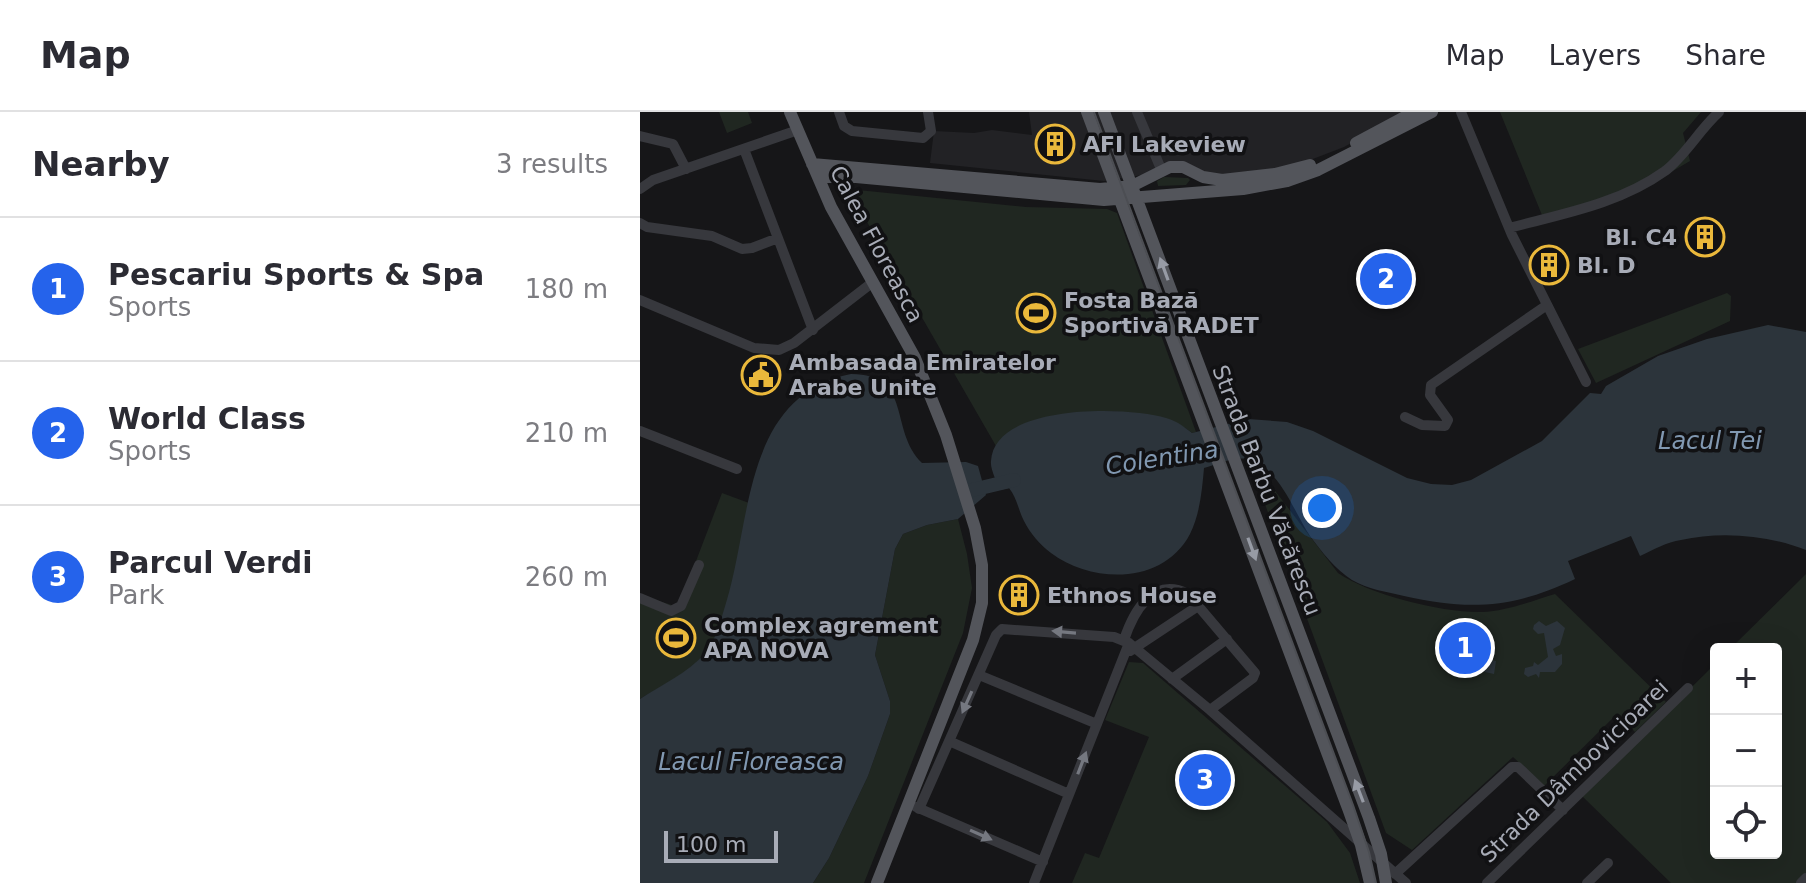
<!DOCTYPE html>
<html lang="en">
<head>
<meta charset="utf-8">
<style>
  body { margin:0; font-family:"DejaVu Sans",sans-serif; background:#f7f7f7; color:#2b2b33 }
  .controls { position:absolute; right:24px; bottom:24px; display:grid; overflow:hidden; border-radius:8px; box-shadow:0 8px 32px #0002 }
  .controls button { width:72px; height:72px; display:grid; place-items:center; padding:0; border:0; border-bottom:2px solid #e1e1e2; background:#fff; color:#2b2b33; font:40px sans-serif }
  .scale { position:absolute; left:24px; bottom:20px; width:114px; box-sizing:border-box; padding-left:8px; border:4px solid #a8acb7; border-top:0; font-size:22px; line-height:28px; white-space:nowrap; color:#a8acb7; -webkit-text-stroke:6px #111113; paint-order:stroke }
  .you { position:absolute; left:682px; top:396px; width:28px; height:28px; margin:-20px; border:6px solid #fff; border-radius:50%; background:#1a73e8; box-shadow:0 0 0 12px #1a73e833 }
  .badge { display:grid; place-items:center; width:52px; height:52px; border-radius:50%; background:#2563eb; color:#fff; font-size:26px; font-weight:700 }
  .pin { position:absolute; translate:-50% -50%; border:4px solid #fff; box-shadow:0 2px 8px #0006 }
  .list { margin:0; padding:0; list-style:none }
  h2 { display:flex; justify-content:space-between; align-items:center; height:104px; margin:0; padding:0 32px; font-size:34px }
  h2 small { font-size:26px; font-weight:400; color:#7c7c81 }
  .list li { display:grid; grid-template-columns:52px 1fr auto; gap:24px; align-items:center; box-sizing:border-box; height:144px; padding:0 32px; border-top:2px solid #e1e1e2 }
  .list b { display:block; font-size:30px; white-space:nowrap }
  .list p { margin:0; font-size:26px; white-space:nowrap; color:#7c7c81 }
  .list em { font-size:26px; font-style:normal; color:#7c7c81 }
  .icon { flex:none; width:44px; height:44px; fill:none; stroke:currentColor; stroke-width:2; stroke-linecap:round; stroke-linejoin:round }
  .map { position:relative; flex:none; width:1166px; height:771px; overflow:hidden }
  header { display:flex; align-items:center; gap:48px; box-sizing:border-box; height:112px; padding:0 40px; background:#fff; border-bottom:2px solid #e1e1e2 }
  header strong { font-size:38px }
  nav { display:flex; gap:44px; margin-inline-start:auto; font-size:28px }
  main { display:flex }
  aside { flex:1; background:#fff }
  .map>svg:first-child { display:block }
  .built { fill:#222225 }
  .green { fill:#202721 }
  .water { fill:#2c343b }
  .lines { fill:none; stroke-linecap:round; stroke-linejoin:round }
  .river { stroke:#2c343b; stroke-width:14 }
  .minor { stroke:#37383d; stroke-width:10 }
  .major { stroke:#53555b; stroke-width:12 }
  .tram { stroke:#4c4e53; stroke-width:2 }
  .oneway { fill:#979ba5 }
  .oneway2 { fill:#757880 }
  .labels { text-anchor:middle; stroke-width:7; stroke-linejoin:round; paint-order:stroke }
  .poi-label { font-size:22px; font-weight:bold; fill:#a8acb7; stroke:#111113; text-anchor:start }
  .street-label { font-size:22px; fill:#a8acb7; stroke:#111113 }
  .water-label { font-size:24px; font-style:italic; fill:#8198b1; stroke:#111113 }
</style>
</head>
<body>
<header>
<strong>Map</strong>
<nav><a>Map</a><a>Layers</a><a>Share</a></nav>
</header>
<main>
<aside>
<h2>Nearby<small>3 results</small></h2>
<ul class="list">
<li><span class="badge">1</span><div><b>Pescariu Sports &amp; Spa</b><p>Sports</p></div><em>180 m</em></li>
<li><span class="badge">2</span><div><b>World Class</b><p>Sports</p></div><em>210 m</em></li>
<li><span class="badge">3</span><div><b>Parcul Verdi</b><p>Park</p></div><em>260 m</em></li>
</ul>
</aside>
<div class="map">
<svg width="1166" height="771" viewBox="0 0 1166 771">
  <rect width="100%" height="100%" fill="#161618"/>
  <path class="built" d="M389,0H767L704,35L652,55L574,65L554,55L464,69L290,51L294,19L334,21L352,18L392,23Z"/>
  <path class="green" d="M79,0H108L112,11L87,21Z
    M860,0H1061L1043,21L1050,49L1002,77L904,108Z
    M524,65L548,66L550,68L546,73L518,74L517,69Z
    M208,77L386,95L467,97L477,101L556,320L552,321C516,288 386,294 356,334Z
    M1087,181L1091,184L1090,209L956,271L938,237Z
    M629,371L698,461C730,483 803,501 842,500C867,499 892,489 915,482L1026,590L995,620L977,602L904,674L873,645L772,738L746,721L619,376Z
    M82,381L109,391C101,432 91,507 66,540C51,560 21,574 0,587V483L35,494L40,491Z
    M318,407L327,442L332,476L323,521L224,771H173L189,746L228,664L250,602V589L235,543L255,437L263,422L287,413Z
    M1166,462V763L1158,771H1031L942,684L1076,551V741H1136V537H1090Z
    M489,550L503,551L687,710L710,741L720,771H432L445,741L459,746L509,625L465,608Z"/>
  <path class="water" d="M1128,213L1166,220V438C1128,423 1081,419 1041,428C1027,430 1013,438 1000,444L991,424L928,449L935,467C874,496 830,499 764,484C747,480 727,477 712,468C696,458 681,439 670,424C654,400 640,358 611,348C596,343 578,352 564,356C562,378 560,402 550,422C523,473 453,472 411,441C400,433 390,421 384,409C378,397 377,386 369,376L360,378C357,370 350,357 351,349C354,291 488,294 526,306C537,309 543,314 552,321L608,307L647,310L673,319L767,366L791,372L812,373L831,368L902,329L950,281L961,282L966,274L1018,244L1067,227Z
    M211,262C274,263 248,317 282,351L326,350L338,354L346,383L318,407L287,413L263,422L255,437L235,543L250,589V602L228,664L189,746L173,771H0V587C21,573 48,561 65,541C76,528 81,507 86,491C112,407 103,284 211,262Z
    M899,509L906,514L917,509L925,516L920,533L913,537L916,544L922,542V552L915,560H900L899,566L896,562L888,565L884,562L885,556L893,554L894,550L898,553L908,545L904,521L898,522L893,517L894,513Z
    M829,543L856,549L854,562L827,556Z"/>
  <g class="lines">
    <path class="river" d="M328,379L374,368"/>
    <path class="minor" d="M199,0L204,14L212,19L283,26L291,19L288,0
      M497,0L521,57
      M821,0L872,123L946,270
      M0,24L33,32L46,57
      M104,37L173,218
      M0,77L13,68L158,18
      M0,111L7,115L72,124L102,137L112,136L138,126
      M869,116C922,102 979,92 1025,59C1046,43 1059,18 1079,0
      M0,188L114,236L139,238L154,231L233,170
      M765,305L782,313L805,314L808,308L790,283L791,273L907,193
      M0,319L97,357
      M0,486L31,499L41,494L59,453
      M484,528C493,501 512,464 548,482L615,561L613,566L570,598
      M490,539L558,494
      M339,563L457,612
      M532,567L587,527
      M309,629L429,682
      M276,695L403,750
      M279,697L356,523L362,517L474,525L489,531L570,598L766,771
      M755,762L872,655H878L923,698
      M394,771L489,531
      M847,771L1048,576
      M947,771L968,751
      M1161,771L1166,766"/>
    <path class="major" d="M150,0L191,95L275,246L306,323L335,416L342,453V491L333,528L237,771
      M447,0L709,699L721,733L730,771
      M464,0L729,706L741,742L746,771
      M716,31L774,0
      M172,52L460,77L492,74L530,55H543L563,65L582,68L635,62L670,53
      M178,65H216L464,88L603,77L647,69L678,58L792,0"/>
    <path class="tram" d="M454,0L713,693L729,740L736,771"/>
  </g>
  <defs><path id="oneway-solid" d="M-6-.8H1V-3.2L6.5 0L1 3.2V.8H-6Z" transform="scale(2)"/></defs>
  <g class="oneway">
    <use href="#oneway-solid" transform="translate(524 157) rotate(-110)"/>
    <use href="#oneway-solid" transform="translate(612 437) rotate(70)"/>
    <use href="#oneway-solid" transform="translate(719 679) rotate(-111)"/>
  </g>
  <g class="oneway2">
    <use href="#oneway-solid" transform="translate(424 520) rotate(-175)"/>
    <use href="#oneway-solid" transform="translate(327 590) rotate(114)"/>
    <use href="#oneway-solid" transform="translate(442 651) rotate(-69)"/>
    <use href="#oneway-solid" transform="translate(341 723) rotate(24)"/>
  </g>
  <defs>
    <symbol id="building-ring" viewBox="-11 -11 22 22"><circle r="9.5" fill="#111113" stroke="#eab83b" stroke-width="1.5"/><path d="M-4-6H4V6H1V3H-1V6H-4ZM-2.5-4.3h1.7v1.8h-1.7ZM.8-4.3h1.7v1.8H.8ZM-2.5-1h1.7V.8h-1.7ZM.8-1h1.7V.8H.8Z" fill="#eab83b"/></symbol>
    <symbol id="stadium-ring" viewBox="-11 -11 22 22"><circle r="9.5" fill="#111113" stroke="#eab83b" stroke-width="1.5"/><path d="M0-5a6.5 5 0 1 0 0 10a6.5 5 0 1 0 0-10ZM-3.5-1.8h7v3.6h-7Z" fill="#eab83b"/></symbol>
    <symbol id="civic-ring" viewBox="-11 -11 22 22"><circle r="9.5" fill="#111113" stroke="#eab83b" stroke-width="1.5"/><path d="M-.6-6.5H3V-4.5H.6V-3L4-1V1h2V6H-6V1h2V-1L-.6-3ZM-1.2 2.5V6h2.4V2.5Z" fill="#eab83b"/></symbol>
  </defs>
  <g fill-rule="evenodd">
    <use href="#building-ring" x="393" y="10" width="44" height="44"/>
    <use href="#building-ring" x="1043" y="103" width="44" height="44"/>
    <use href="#building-ring" x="887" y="131" width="44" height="44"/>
    <use href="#stadium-ring" x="374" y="179" width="44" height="44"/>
    <use href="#civic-ring" x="99" y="241" width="44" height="44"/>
    <use href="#building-ring" x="357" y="461" width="44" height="44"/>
    <use href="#stadium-ring" x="14" y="504" width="44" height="44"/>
  </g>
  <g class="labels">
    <g class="poi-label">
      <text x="443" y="40">AFI Lakeview</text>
      <text x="1037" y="133" text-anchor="end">Bl. C4</text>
      <text x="937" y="161">Bl. D</text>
      <text x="424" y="196">Fosta Bază<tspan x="424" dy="25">Sportivă RADET</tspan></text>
      <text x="149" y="258">Ambasada Emiratelor<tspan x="149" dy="25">Arabe Unite</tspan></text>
      <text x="407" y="491">Ethnos House</text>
      <text x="64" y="521">Complex agrement<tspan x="64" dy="25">APA NOVA</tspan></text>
    </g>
    <g class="street-label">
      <text transform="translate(237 132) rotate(62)" y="8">Calea Floreasca</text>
      <text transform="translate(627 378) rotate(69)" y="8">Strada Barbu Văcărescu</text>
      <text transform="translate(934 659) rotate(-44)" y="8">Strada Dâmbovicioarei</text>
    </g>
    <g class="water-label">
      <text x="1070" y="337">Lacul Tei</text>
      <text transform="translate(522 346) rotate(-9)" y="8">Colentina</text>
      <text x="111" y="658">Lacul Floreasca</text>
    </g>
  </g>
</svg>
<div class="controls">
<button>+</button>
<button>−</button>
<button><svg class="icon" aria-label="locate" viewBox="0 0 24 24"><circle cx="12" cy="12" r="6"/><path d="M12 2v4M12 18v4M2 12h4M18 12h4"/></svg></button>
</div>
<div class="scale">100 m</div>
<div class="you"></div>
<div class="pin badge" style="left:825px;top:536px">1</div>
<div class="pin badge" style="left:746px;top:167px">2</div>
<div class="pin badge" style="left:565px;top:668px">3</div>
</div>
</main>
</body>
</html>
